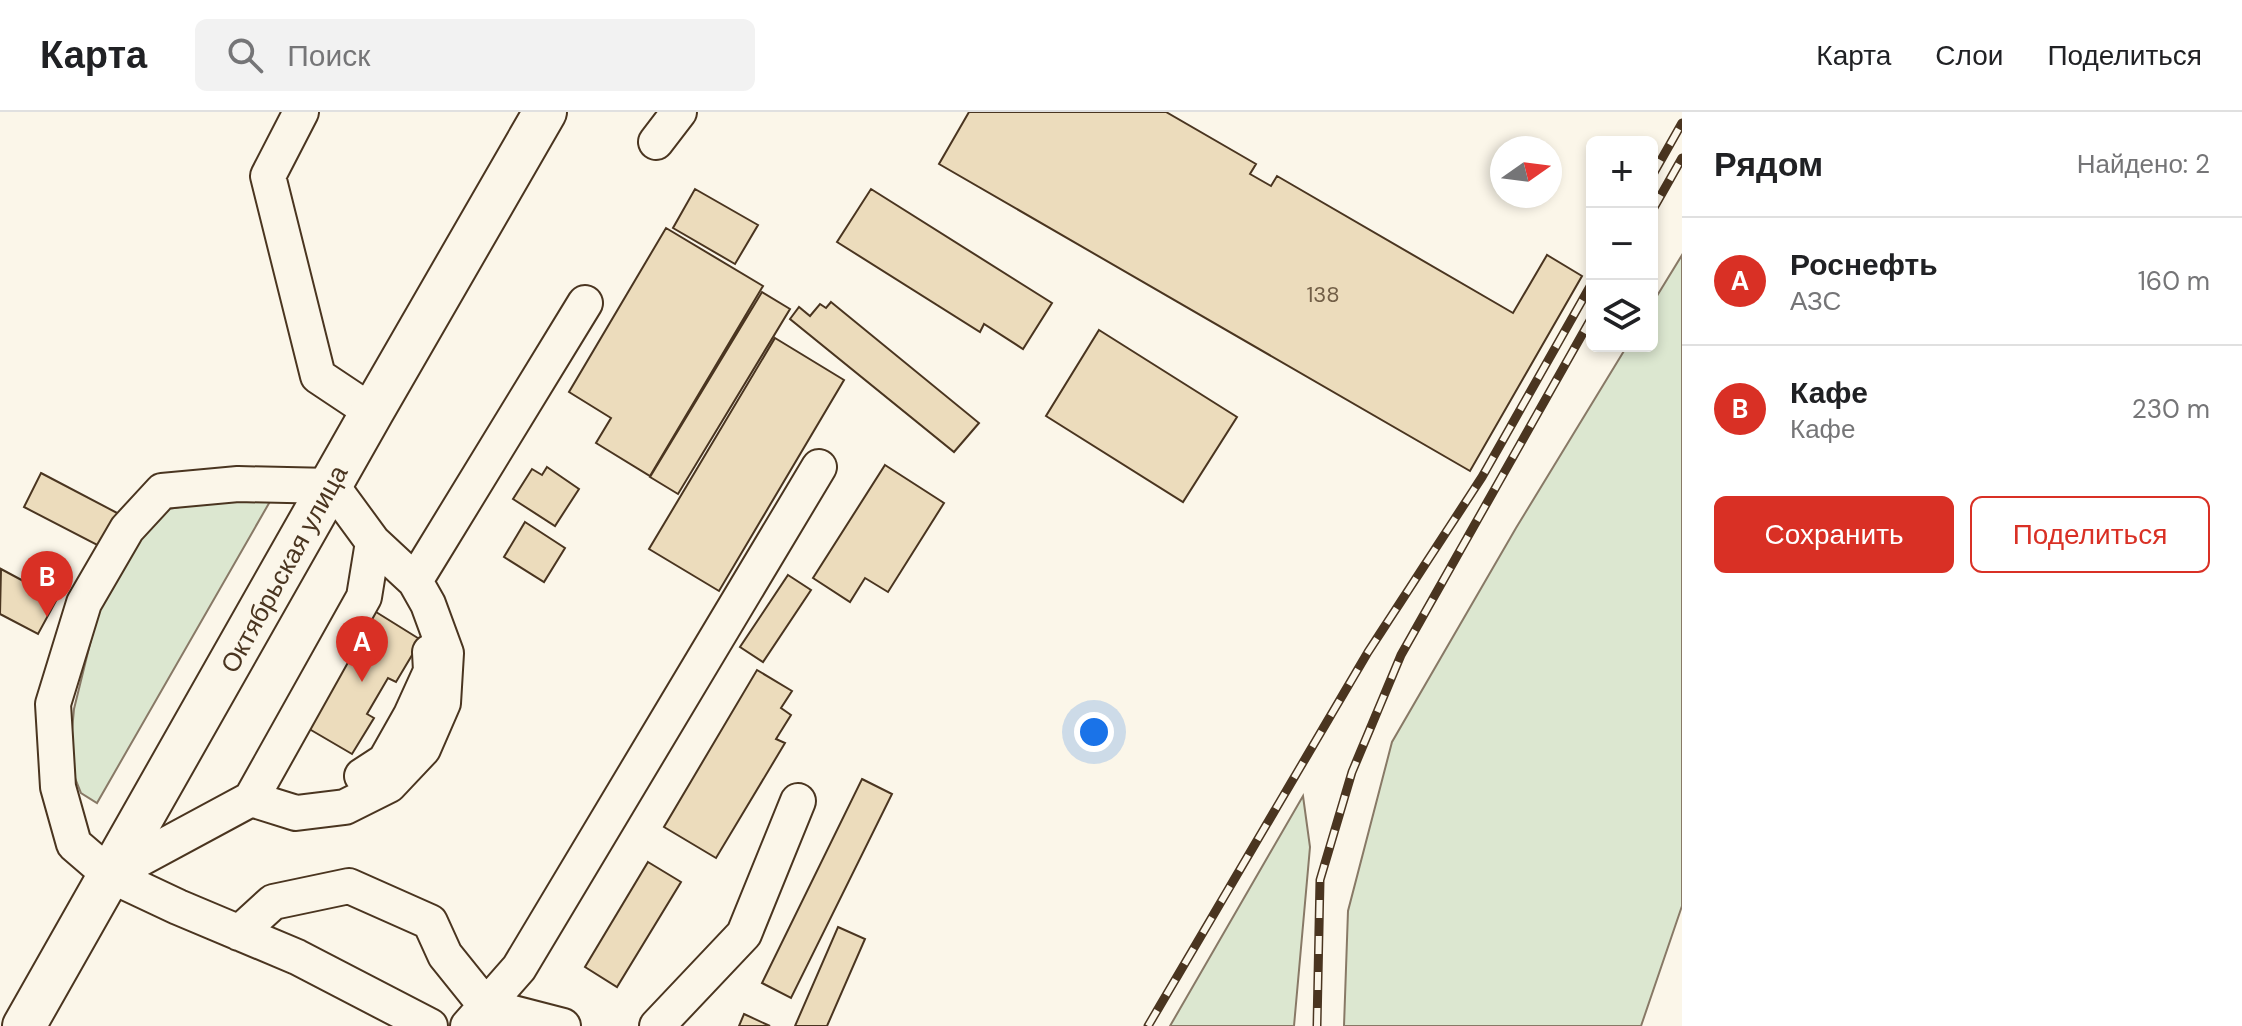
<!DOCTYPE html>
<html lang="ru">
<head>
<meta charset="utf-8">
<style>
  body { margin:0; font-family:"DM Sans",sans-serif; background:#f2f2f2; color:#202124 }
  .controls { position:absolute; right:24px; top:24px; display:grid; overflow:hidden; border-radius:12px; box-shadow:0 4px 12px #0003 }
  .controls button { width:72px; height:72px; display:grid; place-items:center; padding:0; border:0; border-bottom:2px solid #e0e0e0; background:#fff; color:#202124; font:40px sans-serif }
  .compass { position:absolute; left:1490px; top:24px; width:72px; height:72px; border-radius:50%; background:#fff; box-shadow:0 4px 12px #0003; rotate:76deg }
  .you { position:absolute; left:1094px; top:620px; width:28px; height:28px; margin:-20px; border:6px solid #fff; border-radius:50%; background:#1a73e8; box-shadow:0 0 0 12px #1a73e833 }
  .badge { display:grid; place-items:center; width:52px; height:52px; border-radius:50%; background:#d93025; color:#fff; font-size:26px; font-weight:700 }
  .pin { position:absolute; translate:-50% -66px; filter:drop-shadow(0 2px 4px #0008) }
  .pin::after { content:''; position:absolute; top:42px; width:28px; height:24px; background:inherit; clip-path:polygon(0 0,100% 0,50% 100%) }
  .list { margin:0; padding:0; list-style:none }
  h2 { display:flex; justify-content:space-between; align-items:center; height:104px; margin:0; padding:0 32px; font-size:34px }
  h2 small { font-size:26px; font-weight:400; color:#757577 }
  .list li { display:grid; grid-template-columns:52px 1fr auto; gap:24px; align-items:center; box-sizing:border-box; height:128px; padding:0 32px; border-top:2px solid #e0e0e0 }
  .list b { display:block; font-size:30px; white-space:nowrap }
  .list p { margin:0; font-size:26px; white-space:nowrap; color:#757577 }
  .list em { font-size:26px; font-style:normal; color:#757577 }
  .actions { display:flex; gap:16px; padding:24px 32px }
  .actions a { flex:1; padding:18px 0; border:2px solid #d93025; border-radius:12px; text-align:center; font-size:28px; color:#d93025 }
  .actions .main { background:#d93025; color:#fff }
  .icon { flex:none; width:44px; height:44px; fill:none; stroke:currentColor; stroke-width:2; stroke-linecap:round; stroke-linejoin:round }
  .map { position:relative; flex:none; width:1682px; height:914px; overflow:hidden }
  header { display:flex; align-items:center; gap:48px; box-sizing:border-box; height:112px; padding:0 40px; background:#fff; border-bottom:2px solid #e0e0e0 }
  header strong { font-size:38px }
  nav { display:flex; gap:44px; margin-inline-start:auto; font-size:28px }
  .search { width:560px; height:72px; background:#f2f2f2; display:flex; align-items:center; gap:20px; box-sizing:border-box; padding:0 28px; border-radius:12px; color:#757577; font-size:30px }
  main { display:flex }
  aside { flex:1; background:#fff }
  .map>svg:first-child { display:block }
  .green { fill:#dce7d0; stroke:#887966; stroke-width:2 }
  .building { fill:#ecdcbc; stroke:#4a3520; stroke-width:2 }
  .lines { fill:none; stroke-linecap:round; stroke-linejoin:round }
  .minor-casing { stroke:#4a3520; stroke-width:38 }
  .major-casing { stroke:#4a3520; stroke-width:46 }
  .minor { stroke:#fbf6e9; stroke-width:34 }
  .major { stroke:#fbf6e9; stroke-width:42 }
  .rail-casing { stroke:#4a3520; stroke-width:9 }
  .rail { stroke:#fbf6e9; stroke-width:6; stroke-dasharray:18; stroke-linecap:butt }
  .labels { text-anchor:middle; stroke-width:6; stroke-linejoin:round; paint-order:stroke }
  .number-label { font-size:22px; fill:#725f47 }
  .street-label { font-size:26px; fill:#4a3520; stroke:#fbf6e9 }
</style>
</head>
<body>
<header>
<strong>Карта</strong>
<div class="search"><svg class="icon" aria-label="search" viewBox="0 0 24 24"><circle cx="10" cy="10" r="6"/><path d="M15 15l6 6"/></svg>Поиск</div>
<nav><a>Карта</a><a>Слои</a><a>Поделиться</a></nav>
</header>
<main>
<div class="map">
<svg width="1682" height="914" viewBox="0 0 1682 914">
  <rect width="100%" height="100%" fill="#fbf6e9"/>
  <path class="green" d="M1682,143V794L1641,914H1344L1348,799L1392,630L1516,416L1627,234H1652V192Z
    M267,379L272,386L97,691L81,681L69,651L74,597L100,491L158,399Z
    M1303,684L1310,735L1294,914H1170Z"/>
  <path class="building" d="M969,0H1166L1256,52L1250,62L1271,74L1277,64L1513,201L1547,143L1582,164L1470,359L939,52Z
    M695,77L758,113L735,152L673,116Z
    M871,77L1052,191L1023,237L984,212L980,220L837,130Z
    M666,116L763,174L650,364L596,331L611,306L569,280Z
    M762,180L790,197L678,382L650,365Z
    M831,190L979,311L954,340L790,207L799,195L810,204L820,192L826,196Z
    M1099,218L1237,305L1183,390L1046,304Z
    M775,226L844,268L719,479L649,437Z
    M885,353L944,391L888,480L865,466L850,490L813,466Z
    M547,355L579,377L555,414L513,387L532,357L542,363Z
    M41,361L121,403L103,436L24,395Z
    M525,410L565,436L544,470L504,445Z
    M1,457L57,487L38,522L0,502Z
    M788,463L811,478L763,550L740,535Z
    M368,495L421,528L396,570L388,566L367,602L374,606L352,642L299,611Z
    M757,558L792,579L781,596L791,603L776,627L785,631L716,746L664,715Z
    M862,667L892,682L791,886L762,871Z
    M648,750L681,770L617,875L585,855Z
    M838,815L865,827L827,914H795Z
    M744,902L770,914H739Z"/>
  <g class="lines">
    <defs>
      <path id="minor" d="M301,0L268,64L318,264L372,300
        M656,30L679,0
        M415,469L585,191
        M362,664L385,649L411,603L431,559L430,540
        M251,687L296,701L345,695L389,673L423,637L443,591L446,541L428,492L415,469L373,430
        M110,763L251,687L364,485L373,430L332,374L238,372L162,379L127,417L84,491L53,592L58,675L74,732L110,763L178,795L297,845L430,914
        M239,821L273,790L349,774L430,810L445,843L486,894L563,914
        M468,914L519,856L819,355
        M657,914L744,822L798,689"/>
      <path id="major" d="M24,914L372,300L545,0"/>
    </defs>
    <use href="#minor" class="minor-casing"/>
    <use href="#major" class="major-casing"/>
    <use href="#minor" class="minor"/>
    <use href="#major" class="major"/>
    <defs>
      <path id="rail" d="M1652,64L1682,11
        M1652,99L1682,46
        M1148,914L1368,540L1482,365L1592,171
        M1317,914L1320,768L1352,660L1401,543L1592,205"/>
    </defs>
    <use href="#rail" class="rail-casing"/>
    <use href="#rail" class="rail"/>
  </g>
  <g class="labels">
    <g class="number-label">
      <text x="1323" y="190">138</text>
    </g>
    <g class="street-label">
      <text transform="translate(284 457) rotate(-61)" y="9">Октябрьская улица</text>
    </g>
  </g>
</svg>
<div class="controls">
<button>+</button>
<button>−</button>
<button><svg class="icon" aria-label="layers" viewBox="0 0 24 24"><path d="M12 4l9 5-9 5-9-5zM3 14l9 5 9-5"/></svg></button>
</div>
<svg class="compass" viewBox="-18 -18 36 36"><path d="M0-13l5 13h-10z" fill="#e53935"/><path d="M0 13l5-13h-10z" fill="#757577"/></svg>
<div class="you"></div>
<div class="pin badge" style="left:362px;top:570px">A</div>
<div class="pin badge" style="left:47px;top:505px">B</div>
</div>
<aside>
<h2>Рядом<small>Найдено: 2</small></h2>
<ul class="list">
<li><span class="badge">A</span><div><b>Роснефть</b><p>АЗС</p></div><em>160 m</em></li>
<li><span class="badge">B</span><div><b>Кафе</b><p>Кафе</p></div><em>230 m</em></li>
</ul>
<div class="actions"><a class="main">Сохранить</a><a>Поделиться</a></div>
</aside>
</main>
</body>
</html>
